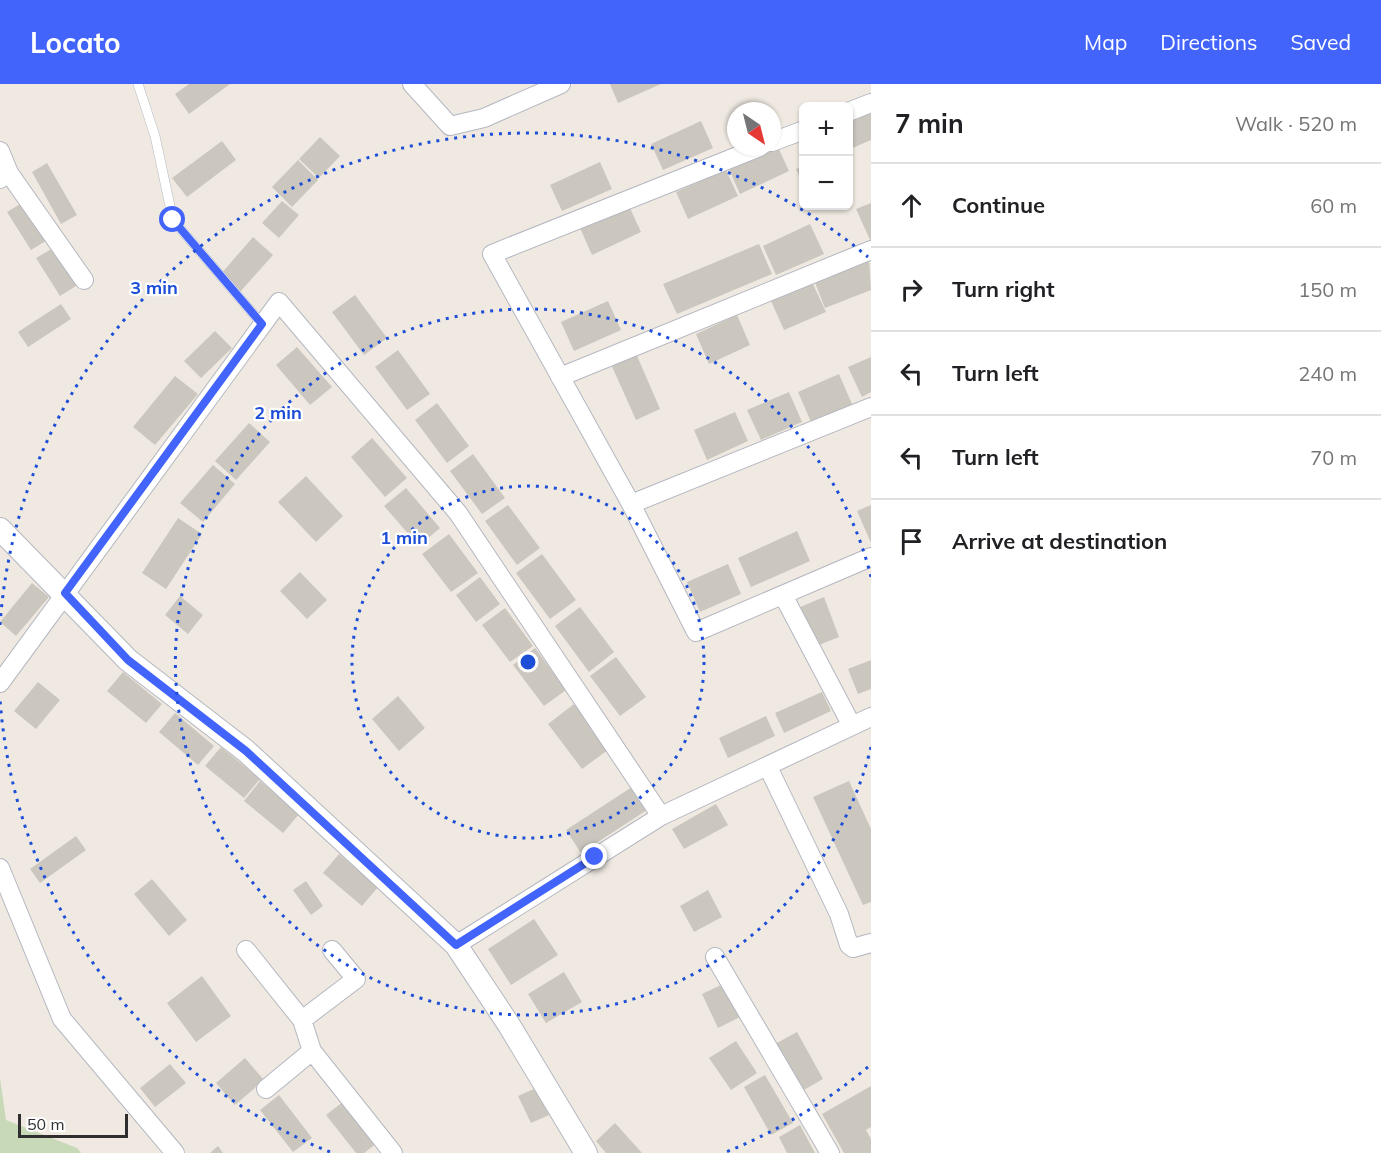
<!DOCTYPE html>
<html lang="en">
<head>
<meta charset="utf-8">
<style>
  body { margin:0; font-family:Mulish,sans-serif; background:#f6f6f6; color:#202124 }
  .controls { position:absolute; right:18px; top:18px; display:grid; overflow:hidden; border-radius:9px; box-shadow:0 2px 4px #0004 }
  .controls button { width:54px; height:54px; display:grid; place-items:center; padding:0; border:0; border-bottom:2px solid #e0e0e0; background:#fff; color:#202124; font:30px sans-serif }
  .compass { position:absolute; left:727px; top:18px; width:54px; height:54px; border-radius:50%; background:#fff; box-shadow:0 2px 4px #0004; rotate:145deg }
  .scale { position:absolute; left:18px; bottom:15px; width:110px; box-sizing:border-box; padding-left:6px; border:3px solid #2e2e2e; border-top:0; font-size:16px; line-height:21px; white-space:nowrap; color:#2e2e2e; -webkit-text-stroke:4px #fff; paint-order:stroke }
  .stop { position:absolute; width:18px; height:18px; margin:-14px; border:4px solid #4264fb; border-radius:50%; background:#fff }
  .stop.end { background:#4264fb; border-color:#fff; box-shadow:0 2px 6px #0008 }
  .list { margin:0; padding:0; list-style:none }
  h2 { display:flex; justify-content:space-between; align-items:center; height:78px; margin:0; padding:0 24px; font-size:26px }
  h2 small { font-size:20px; font-weight:400; color:#757577 }
  .list li { display:grid; grid-template-columns:39px 1fr auto; gap:18px; align-items:center; box-sizing:border-box; height:84px; padding:0 24px; border-top:2px solid #e0e0e0 }
  .list b { display:block; font-size:22px; white-space:nowrap }
  .list em { font-size:20px; font-style:normal; color:#757577 }
  .icon { flex:none; width:33px; height:33px; fill:none; stroke:currentColor; stroke-width:2; stroke-linecap:round; stroke-linejoin:round }
  .map { position:relative; flex:none; width:871px; height:1069px; overflow:hidden }
  header { display:flex; align-items:center; gap:36px; box-sizing:border-box; height:84px; padding:0 30px; background:#4264fb; color:#fff }
  header strong { font-size:28px }
  nav { display:flex; gap:33px; margin-inline-start:auto; font-size:21px }
  main { display:flex }
  aside { flex:1; background:#fff }
  .map>svg:first-child { display:block }
  .cemetery { fill:#c8d9b8 }
  .building { fill:#cbc7bf }
  .lines { fill:none; stroke-linecap:round; stroke-linejoin:round }
  .service-casing { stroke:#b4b7c1; stroke-width:10 }
  .minor-casing { stroke:#b4b7c1; stroke-width:20 }
  .tertiary-casing { stroke:#b4b7c1; stroke-width:24 }
  .service { stroke:#fff; stroke-width:9 }
  .minor { stroke:#fff; stroke-width:18 }
  .tertiary { stroke:#fff; stroke-width:22 }
  .route { stroke:#4264fb; stroke-width:8 }
  .ring { fill:none; stroke:#1d4ed8; stroke-width:3; stroke-dasharray:3 6 }
  .centre { fill:#1d4ed8; stroke:#fff; stroke-width:3 }
  .ring-label { font-size:18px; text-anchor:middle; font-weight:bold; fill:#1d4ed8; stroke:#fff; stroke-width:4.5; stroke-linejoin:round; paint-order:stroke }
</style>
</head>
<body>
<header>
<strong>Locato</strong>
<nav><a>Map</a><a>Directions</a><a>Saved</a></nav>
</header>
<main>
<div class="map">
<svg width="871" height="1069" viewBox="0 0 871 1069">
  <rect width="100%" height="100%" fill="#efe9e1"/>
  <path class="cemetery" d="M0,994L6,1036L77,1064L81,1069H0Z"/>
  <path class="building" d="M189,0H230L189,30L175,10Z
    M610,0H661L618,19Z
    M871,23V56L848,66V34Z
    M701,37L713,64L663,86L651,60Z
    M320,53L340,72L319,94L299,75Z
    M222,57L236,76L187,113L172,94Z
    M777,61L789,87L740,110L728,83Z
    M298,76L318,96L292,123L272,103Z
    M600,78L612,105L562,127L550,101Z
    M47,79L77,131L61,140L32,88Z
    M804,82V102L796,85Z
    M726,86L738,112L688,135L676,108Z
    M25,117L49,155L31,166L7,128Z
    M282,117L299,131L279,154L262,139Z
    M871,119V158L856,125Z
    M629,122L641,148L592,171L580,144Z
    M810,140L824,170L776,191L763,162Z
    M253,153L273,171L240,208L220,191Z
    M759,160L772,190L677,230L663,200Z
    M55,163L79,200L60,212L36,174Z
    M869,174L871,206L825,224L814,196Z
    M812,198L826,228L784,246L771,217Z
    M355,211L387,254L364,271L332,228Z
    M608,217L621,246L574,267L561,238Z
    M61,220L71,235L28,263L18,248Z
    M737,231L750,261L709,280L696,250Z
    M215,247L232,264L201,294L184,277Z
    M297,263L332,303L310,321L276,281Z
    M398,266L430,310L407,326L375,283Z
    M635,267L660,325L636,336L610,278Z
    M871,273V308L862,313L848,283Z
    M839,290L852,320L811,338L798,308Z
    M175,292L198,310L155,361L133,343Z
    M789,308L802,338L761,356L747,326Z
    M437,319L469,362L447,379L415,336Z
    M735,328L748,357L707,376L694,346Z
    M249,339L270,358L236,396L215,377Z
    M372,354L407,394L385,413L351,373Z
    M473,370L505,414L482,430L450,387Z
    M213,381L235,400L203,438L180,419Z
    M306,392L343,432L316,458L278,418Z
    M406,404L440,444L419,462L384,422Z
    M508,421L540,464L517,481L485,437Z
    M871,421V459L857,427Z
    M178,434L202,450L166,505L142,489Z
    M797,447L810,477L751,503L738,474Z
    M449,450L478,489L451,508L422,470Z
    M542,470L576,516L550,535L516,489Z
    M728,480L741,510L700,528L687,498Z
    M300,488L327,516L307,535L280,507Z
    M480,493L500,520L476,538L456,511Z
    M32,499L49,513L16,552L0,538Z
    M180,512L203,531L188,550L165,531Z
    M824,513L839,553L814,563L798,524Z
    M580,523L614,568L589,588L555,542Z
    M505,524L533,562L510,578L482,541Z
    M535,564L566,606L544,622L513,581Z
    M616,573L646,613L620,632L590,592Z
    M871,576V605L858,610L848,585Z
    M123,588L162,620L146,639L107,607Z
    M38,598L60,616L36,645L14,627Z
    M822,608L831,627L784,649L775,629Z
    M398,612L425,644L399,667L372,635Z
    M574,620L608,666L582,685L548,640Z
    M175,629L214,662L198,681L159,648Z
    M766,632L775,652L728,674L719,654Z
    M221,663L260,695L244,714L205,682Z
    M260,697L299,730L283,749L244,717Z
    M849,697L871,745V818L863,821L813,713Z
    M632,703L647,726L581,769L566,746Z
    M716,720L728,741L684,765L672,745Z
    M76,752L86,766L40,799L30,785Z
    M339,770L378,803L362,822L323,789Z
    M152,795L187,836L169,852L134,810Z
    M306,797L323,822L311,831L293,806Z
    M708,806L722,833L694,848L680,822Z
    M534,835L558,871L511,901L488,865Z
    M564,888L582,918L546,939L528,910Z
    M202,892L231,932L196,958L167,919Z
    M725,899L742,932L718,944L702,910Z
    M797,948L823,995L802,1007L775,960Z
    M736,957L757,989L731,1006L709,974Z
    M245,974L264,996L235,1021L216,999Z
    M170,980L186,999L155,1023L140,1004Z
    M765,991L793,1039L771,1051L744,1003Z
    M871,1002V1043L866,1046L871,1055V1069H844L822,1030Z
    M536,1004L549,1031L531,1039L518,1012Z
    M279,1011L312,1054L293,1068L260,1026Z
    M344,1017L377,1059L364,1069H356L326,1031Z
    M615,1039L642,1069H606L596,1057Z
    M800,1041L815,1069H787L779,1053Z
    M218,1062L223,1069H210Z"/>
  <g class="lines">
    <defs>
      <path id="service" d="M138,0L155,52L173,136L262,240"/>
      <path id="minor" d="M412,0L450,42L484,34L561,0
        M848,28L871,19
        M772,58L804,46
        M0,67L9,89L0,95
        M9,89L84,196
        M560,293L871,166
        M871,323L631,420L696,548L871,473
        M631,420L492,170L760,63
        M783,511L852,642
        M0,599L279,218L458,429L661,732
        M768,683L839,830L849,861L853,864L871,859
        M0,784L62,935L175,1069
        M456,861L661,732L871,633
        M246,866L302,936L312,967
        M715,873L830,1069
        M302,936L356,895L332,866
        M266,1005L312,967L393,1069"/>
      <path id="tertiary" d="M0,445L128,576L246,667L456,861L509,941L586,1069"/>
    </defs>
    <use href="#service" class="service-casing"/>
    <use href="#minor" class="minor-casing"/>
    <use href="#tertiary" class="tertiary-casing"/>
    <use href="#service" class="service"/>
    <use href="#minor" class="minor"/>
    <use href="#tertiary" class="tertiary"/>
  </g>
  <g class="lines">
    <path class="route" d="M173,136L262,240L65,509L128,576L246,667L456,861L595,773"/>
  </g>
  <g class="ring">
    <circle cx="528" cy="578" r="176"/>
    <path d="M871 663A353 353 0 1 1 871 493"/>
    <path d="M868 983A529 529 0 0 1 726 1068M330 1068A529 529 0 0 1 0 615M0 541A529 529 0 0 1 868 173"/>
  </g>
  <circle cx="528" cy="578" r="9" class="centre"/>
  <g class="ring-label">
    <text x="154" y="210">3 min</text>
    <text x="278" y="335">2 min</text>
    <text x="404" y="460">1 min</text>
  </g>
</svg>
<div class="controls">
<button>+</button>
<button>−</button>
</div>
<svg class="compass" viewBox="-18 -18 36 36"><path d="M0-13l5 13h-10z" fill="#e53935"/><path d="M0 13l5-13h-10z" fill="#757577"/></svg>
<div class="scale">50 m</div>
<div class="stop" style="left:173px;top:136px"></div>
<div class="stop end" style="left:595px;top:773px"></div>
</div>
<aside>
<h2>7 min<small>Walk · 520 m</small></h2>
<ul class="list">
<li><svg class="icon" aria-label="ahead" viewBox="0 0 24 24"><path d="M12 20V5M6 11l6-6 6 6"/></svg><div><b>Continue</b></div><em>60 m</em></li>
<li><svg class="icon" aria-label="right" viewBox="0 0 24 24"><path d="M7 20v-9h11M14 6l5 5-5 5"/></svg><div><b>Turn right</b></div><em>150 m</em></li>
<li><svg class="icon" aria-label="left" viewBox="0 0 24 24"><path d="M17 20v-9H6M10 6l-5 5 5 5"/></svg><div><b>Turn left</b></div><em>240 m</em></li>
<li><svg class="icon" aria-label="left" viewBox="0 0 24 24"><path d="M17 20v-9H6M10 6l-5 5 5 5"/></svg><div><b>Turn left</b></div><em>70 m</em></li>
<li><svg class="icon" aria-label="arrive" viewBox="0 0 24 24"><path d="M6 21V4h12l-3 4 3 4H6"/></svg><div><b>Arrive at destination</b></div></li>
</ul>
</aside>
</main>
</body>
</html>
